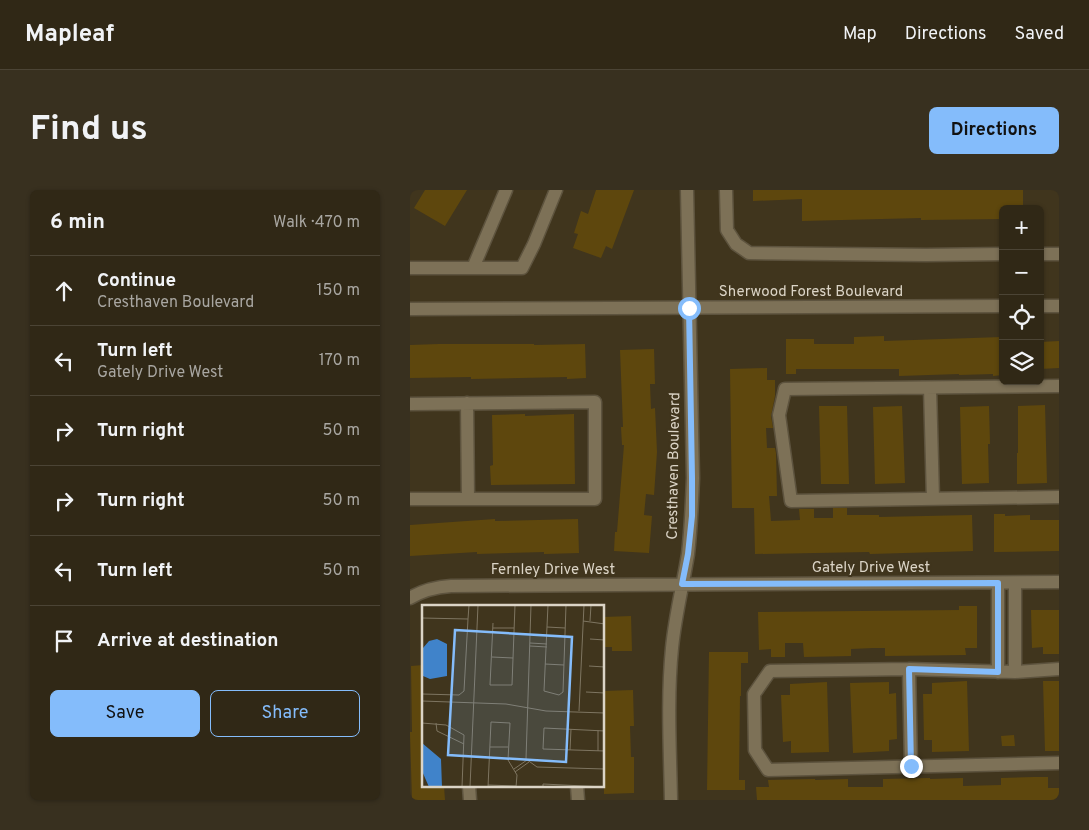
<!DOCTYPE html>
<html lang="en">
<head>
<meta charset="utf-8">
<style>
  body { margin:0; font-family:Overpass,sans-serif; background:#38301f; color:#f1f3f6 }
  .controls { position:absolute; right:15px; top:15px; display:grid; overflow:hidden; border-radius:8px; box-shadow:0 1px 4px #0004 }
  .controls button { width:45px; height:45px; display:grid; place-items:center; padding:0; border:0; border-bottom:1px solid #4b4435; background:#302816; color:#f1f3f6; font:25px sans-serif }
  .stop { position:absolute; width:15px; height:15px; margin:-11px; border:4px solid #84bcfb; border-radius:50%; background:#fff }
  .stop.end { background:#84bcfb; border-color:#fff; box-shadow:0 1px 5px #0008 }
  .list { margin:0; padding:0; list-style:none }
  h2 { display:flex; justify-content:space-between; align-items:center; height:65px; margin:0; padding:0 20px; font-size:21px }
  h2 small { font-size:16px; font-weight:400; color:#a8a6a1 }
  .list li { display:grid; grid-template-columns:32px 1fr auto; gap:15px; align-items:center; box-sizing:border-box; height:70px; padding:0 20px; border-top:1px solid #4b4435 }
  .list b { display:block; font-size:19px; white-space:nowrap }
  .list p { margin:0; font-size:16px; white-space:nowrap; color:#a8a6a1 }
  .list em { font-size:16px; font-style:normal; color:#a8a6a1 }
  .actions { display:flex; gap:10px; padding:15px 20px }
  .actions a { flex:1; padding:11px 0; border:1px solid #84bcfb; border-radius:8px; text-align:center; font-size:18px; color:#84bcfb }
  .actions .main { background:#84bcfb; color:#111 }
  .icon { flex:none; width:28px; height:28px; fill:none; stroke:currentColor; stroke-width:2; stroke-linecap:round; stroke-linejoin:round }
  .map { position:relative; flex:none; width:649px; height:610px; overflow:hidden; border-radius:8px }
  header { display:flex; align-items:center; gap:30px; box-sizing:border-box; height:70px; padding:0 25px; background:#302816; border-bottom:1px solid #4b4435 }
  header strong { font-size:24px }
  nav { display:flex; gap:28px; margin-inline-start:auto; font-size:18px }
  .intro { display:flex; align-items:center; justify-content:space-between; box-sizing:border-box; height:120px; padding:0 30px }
  h1 { margin:0; font-size:35px }
  .button { padding:12px 22px; border-radius:8px; background:#84bcfb; color:#111; font-size:18px; font-weight:700 }
  main { display:flex; gap:30px; padding:0 30px }
  aside { flex:1; background:#302816; border-radius:8px; box-shadow:0 1px 4px #0004 }
  .map>svg:first-child { display:block }
  .building { fill:#5e470d }
  .lines { fill:none; stroke-linecap:round; stroke-linejoin:round }
  .minor-casing { stroke:#5d533e; stroke-width:15 }
  .minor { stroke:#7d7157; stroke-width:12 }
  .route { stroke:#84bcfb; stroke-width:6 }
  .labels { text-anchor:middle; stroke-width:4; stroke-linejoin:round; paint-order:stroke }
  .street-label { font-size:15px; fill:#dbd4c6; stroke:#40351d }
  .inset-road { fill:none; stroke:#7e7561; stroke-width:1 }
  .view { fill:#84bcfb; fill-opacity:0.15; stroke:#84bcfb; stroke-width:2.5 }
  .inset-edge { fill:none; stroke:#dbd4c6; stroke-width:2.5 }
</style>
</head>
<body>
<header>
<strong>Mapleaf</strong>
<nav><a>Map</a><a>Directions</a><a>Saved</a></nav>
</header>
<div class="intro"><h1>Find us</h1><a class="button">Directions</a></div>
<main>
<aside>
<h2>6 min<small>Walk · 470 m</small></h2>
<ul class="list">
<li><svg class="icon" aria-label="ahead" viewBox="0 0 24 24"><path d="M12 20V5M6 11l6-6 6 6"/></svg><div><b>Continue</b><p>Cresthaven Boulevard</p></div><em>150 m</em></li>
<li><svg class="icon" aria-label="left" viewBox="0 0 24 24"><path d="M17 20v-9H6M10 6l-5 5 5 5"/></svg><div><b>Turn left</b><p>Gately Drive West</p></div><em>170 m</em></li>
<li><svg class="icon" aria-label="right" viewBox="0 0 24 24"><path d="M7 20v-9h11M14 6l5 5-5 5"/></svg><div><b>Turn right</b></div><em>50 m</em></li>
<li><svg class="icon" aria-label="right" viewBox="0 0 24 24"><path d="M7 20v-9h11M14 6l5 5-5 5"/></svg><div><b>Turn right</b></div><em>50 m</em></li>
<li><svg class="icon" aria-label="left" viewBox="0 0 24 24"><path d="M17 20v-9H6M10 6l-5 5 5 5"/></svg><div><b>Turn left</b></div><em>50 m</em></li>
<li><svg class="icon" aria-label="arrive" viewBox="0 0 24 24"><path d="M6 21V4h12l-3 4 3 4H6"/></svg><div><b>Arrive at destination</b></div></li>
</ul>
<div class="actions"><a class="main">Save</a><a>Share</a></div>
</aside>
<div class="map">
<svg width="649" height="610" viewBox="0 0 649 610">
  <rect width="100%" height="100%" fill="#40351d"/>
  <path class="building" d="M15,0H57L35,36L4,18Z
    M186,0H224L202,59L196,56L191,68L163,58L168,44L164,43L171,21L178,24Z
    M343,0H613V19H593V29L511,30V28L392,31V9L343,11Z
    M474,146V151L592,147L593,185L583,186V184L549,185V184L489,186V179H386V184H376V149H404V154H444V147Z
    M649,151V178L630,179V152Z
    M29,154H124V155L175,154L176,188L157,189V187L61,189V187L0,188V155Z
    M244,159L245,194H240L241,219L245,218L247,262L244,305L236,304L234,325L242,326L239,363L204,361L205,342H207L214,255H212L211,237H213L210,160Z
    M357,178V190H365V206L361,226L363,238H356L357,258H365L366,263L367,306H359L361,331L390,330L389,319H404V328H423V318H437V325H469V327L562,325L563,361L460,364L459,362L345,364L344,318H322L320,179Z
    M635,215L637,293L607,294V263H608V216Z
    M409,216H437L439,294H411Z
    M492,216L495,293L465,294L463,217Z
    M579,216L580,254H578L579,293L552,294L550,217Z
    M115,224V226L164,224L165,294L81,295L80,276L83,275L82,225Z
    M584,324H595V326L620,325V330H649V361L584,362Z
    M85,329V331L168,329L169,363L134,364V362L67,364V362L0,366V335Z
    M549,416H567V458H555L556,465L475,466V458H463L441,459V466L394,467L393,453H375V467H361V459L349,460L348,422L549,420Z
    M621,420H649V464H633V457L622,458Z
    M221,426L222,461H202V457H194V427Z
    M299,462H338V473H331V506H330L329,590H335V600H297Z
    M14,475V596H34L35,610H2L0,544V542H2L1,476Z
    M557,491L559,561L522,562V550H514L513,504H522V493Z
    M633,491H649V561H635Z
    M417,492L419,562L381,563V551L373,552L371,505H380V494Z
    M479,492V504L486,503L487,549L479,550V561L443,563L440,493Z
    M223,500L224,536H220L221,567H224V603L194,604V501Z
    M604,545L605,556H592L591,546Z
    M624,587H638V598H649V610H347L346,597H359L358,590L405,589V590L438,589V597H473V589L520,588V589L553,588V596L591,595V588Z"/>
  <g class="lines">
    <defs>
      <path id="minor" d="M316,0L317,40L326,54L339,63L516,65L593,64
        M630,64H649
        M0,78H112L124,54L146,0
        M63,78L96,0
        M630,116H649
        M0,119L593,116
        M649,196L375,199L369,225L381,311L649,307
        M520,198L523,309
        M57,213L58,309
        M0,214L185,212V309H0
        M588,393V482
        M0,408C13,400 26,397 41,396L649,392
        M499,479L501,576
        M649,479L605,482L499,479L360,481L344,504L345,560L358,580L649,573
        M605,482V393
        M59,596L60,610
        M167,596L168,610
        M261,610C260,559 257,508 262,458C265,426 273,395 278,364C281,338 282,313 283,288L277,0"/>
    </defs>
    <use href="#minor" class="minor-casing"/>
    <use href="#minor" class="minor"/>
  </g>
  <g class="lines">
    <path class="route" d="M279,118L282,288V326L278,364L272,394L588,393V482L499,479L501,576"/>
  </g>
  <g class="labels">
    <g class="street-label">
      <text x="401" y="106">Sherwood Forest Boulevard</text>
      <text transform="translate(263 276) rotate(-89)" y="5">Cresthaven Boulevard</text>
      <text x="461" y="382">Gately Drive West</text>
      <text x="143" y="384">Fernley Drive West</text>
    </g>
  </g>
  <g transform="translate(12 415)">
    <rect width="182" height="182" fill="#40351d"/>
    <path d="M15,34L25,39V71L8,74L1,71V43L7,36ZM0,138L19,154L20,182H7L0,166Z" fill="#4083ca"/>
    <path class="inset-road" d="M109,0L104,154L115,162L183,164M126,0L122,86L137,90L141,87L144,0M0,13L46,14L47,0M161,16L183,19M168,16L169,0M71,18L68,80H90L93,0M125,22L143,23M71,23H92M168,34L183,35M108,38L125,39M108,41L125,42M70,52L91,53M123,59L142,60M167,61L183,62M164,87L183,88M0,89L37,90L42,86L46,14M0,96L84,99L124,106L183,108M157,106L162,0M0,118L24,120L42,130L40,182M14,118L15,126L42,139M183,126L122,123L121,144L183,146M68,142H86M148,145L149,124M176,146V125M92,164L105,155M93,167L107,157M66,180L94,181M48,182L56,0M66,182L69,117L88,118L86,155L95,170L94,182M121,182V179L183,182"/>
    <path class="view" d="M33,25L150,32L144,157L26,150Z"/>
    <rect width="182" height="182" class="inset-edge"/>
  </g>
</svg>
<div class="controls">
<button>+</button>
<button>−</button>
<button><svg class="icon" aria-label="locate" viewBox="0 0 24 24"><circle cx="12" cy="12" r="6"/><path d="M12 2v4M12 18v4M2 12h4M18 12h4"/></svg></button>
<button><svg class="icon" aria-label="layers" viewBox="0 0 24 24"><path d="M12 4l9 5-9 5-9-5zM3 14l9 5 9-5"/></svg></button>
</div>
<div class="stop" style="left:279px;top:118px"></div>
<div class="stop end" style="left:501px;top:576px"></div>
</div>
</main>
</body>
</html>
